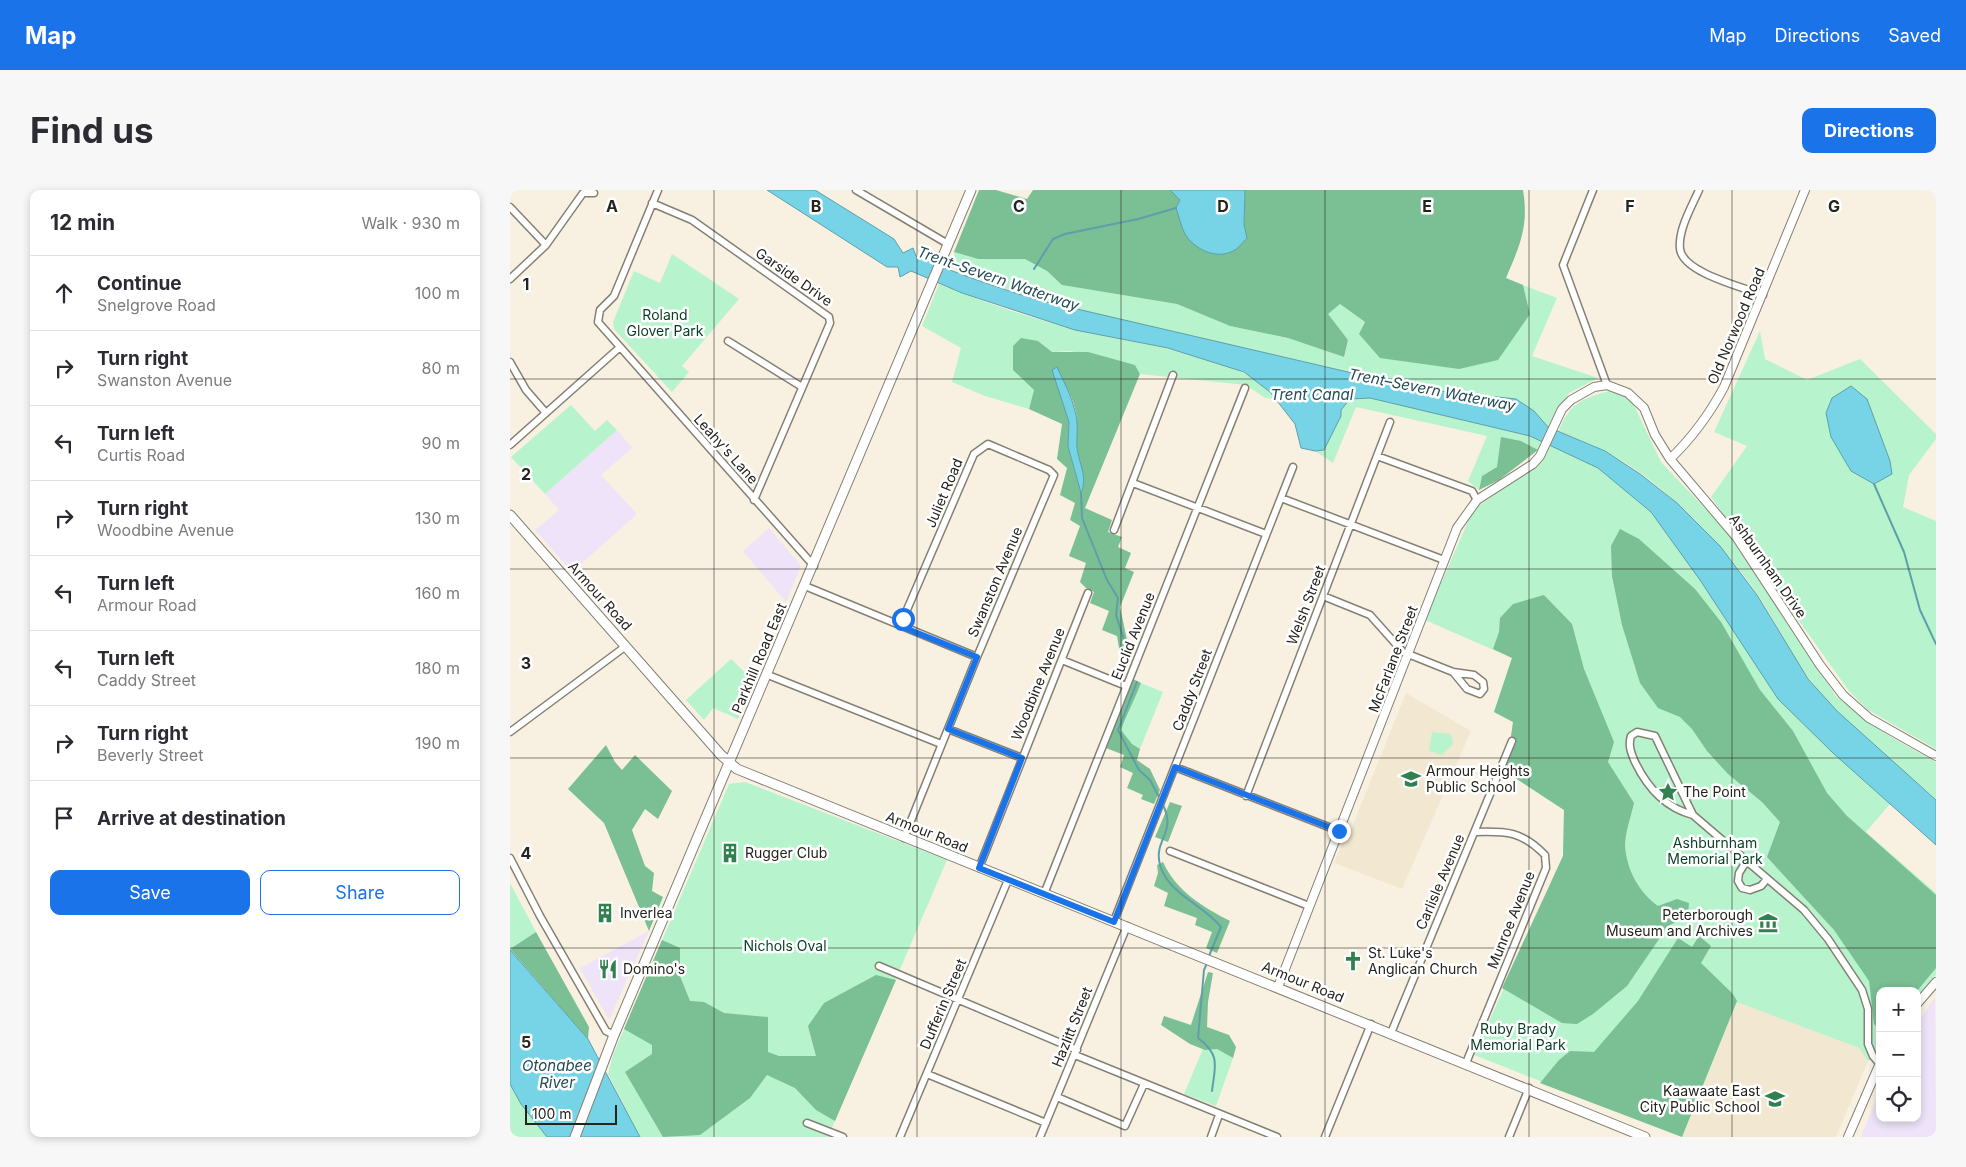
<!DOCTYPE html>
<html lang="en">
<head>
<meta charset="utf-8">
<style>
  body { margin:0; font-family:Inter,sans-serif; background:#f7f7f7; color:#2b2b33 }
  .controls { position:absolute; right:15px; bottom:15px; display:grid; overflow:hidden; border-radius:10px; box-shadow:0 2px 8px #0003 }
  .controls button { width:45px; height:45px; display:grid; place-items:center; padding:0; border:0; border-bottom:1px solid #e1e1e2; background:#fff; color:#2b2b33; font:25px sans-serif }
  .scale { position:absolute; left:15px; bottom:12px; width:92px; box-sizing:border-box; padding-left:5px; border:2px solid #25231d; border-top:0; font-size:14px; line-height:18px; white-space:nowrap; color:#25231d; -webkit-text-stroke:4px #fff; paint-order:stroke }
  .stop { position:absolute; width:15px; height:15px; margin:-11px; border:4px solid #1a73e8; border-radius:50%; background:#fff }
  .stop.end { background:#1a73e8; border-color:#fff; box-shadow:0 1px 5px #0008 }
  .list { margin:0; padding:0; list-style:none }
  h2 { display:flex; justify-content:space-between; align-items:center; height:65px; margin:0; padding:0 20px; font-size:21px }
  h2 small { font-size:16px; font-weight:400; color:#7c7c81 }
  .list li { display:grid; grid-template-columns:32px 1fr auto; gap:15px; align-items:center; box-sizing:border-box; height:75px; padding:0 20px; border-top:1px solid #e1e1e2 }
  .list b { display:block; font-size:19px; white-space:nowrap }
  .list p { margin:0; font-size:16px; white-space:nowrap; color:#7c7c81 }
  .list em { font-size:16px; font-style:normal; color:#7c7c81 }
  .actions { display:flex; gap:10px; padding:15px 20px }
  .actions a { flex:1; padding:11px 0; border:1px solid #1a73e8; border-radius:10px; text-align:center; font-size:18px; color:#1a73e8 }
  .actions .main { background:#1a73e8; color:#fff }
  .icon { flex:none; width:28px; height:28px; fill:none; stroke:currentColor; stroke-width:2; stroke-linecap:round; stroke-linejoin:round }
  .map { position:relative; flex:none; width:1426px; height:947px; overflow:hidden; border-radius:10px }
  header { display:flex; align-items:center; gap:30px; box-sizing:border-box; height:70px; padding:0 25px; background:#1a73e8; color:#fff }
  header strong { font-size:24px }
  nav { display:flex; gap:28px; margin-inline-start:auto; font-size:18px }
  .intro { display:flex; align-items:center; justify-content:space-between; box-sizing:border-box; height:120px; padding:0 30px }
  h1 { margin:0; font-size:35px }
  .button { padding:12px 22px; border-radius:10px; background:#1a73e8; color:#fff; font-size:18px; font-weight:700 }
  main { display:flex; gap:30px; padding:0 30px }
  aside { flex:1; background:#fff; border-radius:10px; box-shadow:0 2px 8px #0003 }
  .map>svg:first-child { display:block }
  .commercial { fill:#eee3f8 }
  .built { fill:#f2e8d1 }
  .green { fill:#b7f3cc }
  .forest { fill:#7bbf94; fill-rule:evenodd }
  .water { fill:#76d4e6; stroke:#5e9faa }
  .lines { fill:none; stroke-linecap:round; stroke-linejoin:round }
  .stream { stroke:#5e9faa; stroke-width:2 }
  .minor-casing { stroke:#868072; stroke-width:9 }
  .tertiary-casing { stroke:#868072; stroke-width:10 }
  .secondary-casing { stroke:#868072; stroke-width:11 }
  .minor { stroke:#fff; stroke-width:6 }
  .tertiary { stroke:#fff; stroke-width:8 }
  .secondary { stroke:#fff; stroke-width:9 }
  .route { stroke:#1a73e8; stroke-width:6 }
  .grid { fill:none; stroke:#25231d; stroke-width:1; stroke-opacity:0.55 }
  .labels { text-anchor:middle; stroke-width:5; stroke-linejoin:round; paint-order:stroke }
  .street-label { font-size:14px; fill:#25231d; stroke:#fff }
  .park-label { font-size:14px; fill:#073e23; stroke:#fff }
  .poi-label { font-size:14px; fill:#25231d; stroke:#fff; text-anchor:start }
  .water-label { font-size:15px; font-style:italic; fill:#224d55; stroke:#fff }
  .grid-label { font-size:16px; text-anchor:middle; font-weight:bold; fill:#25231d; stroke:#fff; stroke-width:5; stroke-linejoin:round; paint-order:stroke }
</style>
</head>
<body>
<header>
<strong>Map</strong>
<nav><a>Map</a><a>Directions</a><a>Saved</a></nav>
</header>
<div class="intro"><h1>Find us</h1><a class="button">Directions</a></div>
<main>
<aside>
<h2>12 min<small>Walk · 930 m</small></h2>
<ul class="list">
<li><svg class="icon" aria-label="ahead" viewBox="0 0 24 24"><path d="M12 20V5M6 11l6-6 6 6"/></svg><div><b>Continue</b><p>Snelgrove Road</p></div><em>100 m</em></li>
<li><svg class="icon" aria-label="right" viewBox="0 0 24 24"><path d="M7 20v-9h11M14 6l5 5-5 5"/></svg><div><b>Turn right</b><p>Swanston Avenue</p></div><em>80 m</em></li>
<li><svg class="icon" aria-label="left" viewBox="0 0 24 24"><path d="M17 20v-9H6M10 6l-5 5 5 5"/></svg><div><b>Turn left</b><p>Curtis Road</p></div><em>90 m</em></li>
<li><svg class="icon" aria-label="right" viewBox="0 0 24 24"><path d="M7 20v-9h11M14 6l5 5-5 5"/></svg><div><b>Turn right</b><p>Woodbine Avenue</p></div><em>130 m</em></li>
<li><svg class="icon" aria-label="left" viewBox="0 0 24 24"><path d="M17 20v-9H6M10 6l-5 5 5 5"/></svg><div><b>Turn left</b><p>Armour Road</p></div><em>160 m</em></li>
<li><svg class="icon" aria-label="left" viewBox="0 0 24 24"><path d="M17 20v-9H6M10 6l-5 5 5 5"/></svg><div><b>Turn left</b><p>Caddy Street</p></div><em>180 m</em></li>
<li><svg class="icon" aria-label="right" viewBox="0 0 24 24"><path d="M7 20v-9h11M14 6l5 5-5 5"/></svg><div><b>Turn right</b><p>Beverly Street</p></div><em>190 m</em></li>
<li><svg class="icon" aria-label="arrive" viewBox="0 0 24 24"><path d="M6 21V4h12l-3 4 3 4H6"/></svg><div><b>Arrive at destination</b></div></li>
</ul>
<div class="actions"><a class="main">Save</a><a>Share</a></div>
</aside>
<div class="map">
<svg width="1426" height="947" viewBox="0 0 1426 947">
  <rect width="100%" height="100%" fill="#f8f1e2"/>
  <path class="commercial" d="M107,240L122,258L91,285L127,324L62,382L25,340L49,320L35,304Z
    M259,338L291,376L276,412L233,361Z
    M139,741L99,830L70,778Z
    M1425,807L1426,947H1351L1370,900V928H1407V834Z"/>
  <path class="built" d="M896,503L961,541L892,699L824,673L835,647L842,637Z
    M1227,811L1349,858L1358,871L1326,947H1172Z"/>
  <path class="green" d="M444,62L468,69H515L537,81L552,95L667,114L720,136L778,148L834,167L838,150L817,124L830,114L856,133L1020,124L1013,95L1047,108L1022,166L1088,188L1059,203L1038,237L1024,221L1006,209L911,199L524,109L462,86L447,85Z
    M162,64L229,109L172,176L179,182L162,202L104,139L103,132L124,81L150,93Z
    M429,94C472,112 518,127 563,139C611,153 739,163 764,209L755,208L736,195L630,184L625,175L560,161L542,162L528,151L524,200L519,219L475,206L442,192L451,158L412,136Z
    M1250,141L1255,169L1297,190L1350,169L1426,244V249L1399,285L1393,317L1426,331V559L1358,520L1339,501L1201,307L1237,256L1204,242Z
    M1099,201L1121,209L1151,272L1222,347L1326,506C1357,534 1390,553 1426,572V609C1383,571 1334,535 1299,489C1279,464 1266,432 1248,405C1212,353 1151,289 1094,261C1080,253 1064,248 1049,241C1059,214 1071,209 1099,201Z
    M860,208L1020,246L1032,250L1028,260L1011,251L987,277L972,286L969,300L958,291L977,246L846,217L823,273L805,261L814,260L831,220L840,209Z
    M61,215L85,241L97,230L107,240L35,304L1,267Z
    M1039,255L1088,278L1141,322L1190,390L1268,509L1380,614L1356,642L1426,703V785L1407,806V801H1370L1369,862L1358,871L1349,858L1227,812L1172,947L964,865L1053,666L1054,620L996,582L1003,532L984,522L1002,468L915,430L963,320L1027,275Z
    M221,469L244,491L228,529L203,518L194,530L176,510Z
    M631,493L653,502L630,559L622,554L610,540C616,523 625,509 631,493Z
    M922,542L941,544L943,554L932,565L919,561Z
    M235,592L437,670L318,947H130L98,884L103,865L219,594Z
    M0,693L26,742L0,759Z
    M693,859H707L723,868L706,916L674,904Z
    M0,894L11,914L37,947H0Z"/>
  <path class="forest" d="M469,0H486L517,9L523,0H660L670,10L666,18L675,43L737,48L734,35L735,0H1013C1019,36 1010,55 996,88L1013,95L1020,124L988,170L949,179L870,168L849,144L855,132L830,114L818,124L838,150L834,167L778,148L720,136L667,114L552,95L537,81L515,69H468L444,62Z
    M511,148L528,151L542,162H578L625,175L630,184L575,318L602,330L598,342L612,347L608,357L621,363L615,378L624,382L610,417L617,450L625,456L617,476L610,464L607,446L592,440L599,421L580,413L584,402L576,398L570,392L576,373L559,366L570,336L560,330L565,313L550,305L557,278L547,269L552,234L519,219L524,200L503,180V156ZM543,180C556,192 568,216 567,235C567,243 566,250 567,258C568,273 578,287 571,303L558,256L559,232Z
    M991,247L1011,251L1028,260L989,290L969,300L972,286L987,277Z
    M1110,339L1129,349L1185,399L1211,432L1250,500L1283,541L1317,603L1337,626L1426,705V778L1407,801H1370V839L1364,834L1359,791L1324,740L1257,667L1270,632L1252,612L1218,584L1197,561L1182,539L1170,527L1148,518L1130,493L1112,435L1102,386L1101,356Z
    M1034,405L1062,434L1074,479L1104,552L1098,572L1124,613C1121,626 1115,643 1115,656C1117,681 1129,702 1148,716L1167,709L1179,713L1178,726L1158,736L1117,796L1083,824L1067,834L1052,833L992,798L1053,666L1054,620L996,582L1003,532L984,522L1002,468L983,459L989,442L990,428L1003,414Z
    M623,489L631,493C625,509 617,523 611,540L622,554L630,559L627,570L640,579L650,600L644,614L631,609L633,605L617,598L623,583L610,577L614,565L596,558Z
    M96,555L105,572L112,580L125,565L162,601L148,629L135,619L122,640L135,676L144,683L142,701L153,707L139,741L94,633L58,599Z
    M660,612L672,616L658,652L645,647Z
    M653,672C666,701 693,717 720,731L707,763L696,758L702,742L685,735L687,728L654,716L658,703L644,696L648,683L647,675Z
    M26,742L79,837L78,849L0,759Z
    M1189,746L1201,756L1191,773L1223,804L1227,811L1172,947L1030,893L1049,870L1060,861L1084,862L1128,811L1168,748L1182,757Z
    M152,750L170,758V786L180,811L194,812L214,823L258,827V862L269,866H306L298,836L314,813L366,785L386,790L325,931L306,920L285,898L257,885L240,908L190,945L153,947L115,882L142,864V855L114,839Z
    M698,782L703,783L698,812L697,837L719,845L726,857L723,868L707,859L695,860L680,854L651,835L654,826L681,835Z"/>
  <path class="water" d="M257,0H305L384,49L393,63L403,58L406,66C444,83 484,96 524,109L911,199L1006,209L1024,221L1038,237L1095,261L1130,284L1167,313L1210,356L1247,405L1298,489L1327,521L1426,610V655L1323,563L1268,509L1190,390L1141,322L1088,278L1020,246L860,208L840,209L831,220V226L814,260L805,261L791,258L785,234L760,202L734,182L658,158L565,140L452,103L401,81L390,87L388,77H377Z
    M660,0H735L734,35L737,48C733,52 728,59 723,61C706,70 684,59 675,44C671,37 669,26 666,18L670,10Z
    M547,177C555,194 565,213 567,232C568,240 566,249 567,258C569,274 578,287 571,303L558,256L559,232L542,180Z
    M1341,196L1357,209L1380,271L1382,284L1364,294L1341,281L1321,247L1316,223L1322,208Z
    M0,760L78,849L130,947H37L11,914L0,894Z"/>
  <g class="lines">
    <path class="stream" d="M524,79L543,49L555,44L628,29L666,18
      M1364,294L1394,362L1410,420L1426,454
      M571,303L572,328L597,390L608,408L606,425L620,468
      M627,492L608,540L629,580L640,590L650,609
      M652,613C668,643 643,649 650,675C658,704 694,715 711,737L699,766
      M697,773L694,780L688,848C711,865 705,876 702,901"/>
    <defs>
      <path id="minor" d="M148,0L104,106L90,120L88,132L304,376
        M346,0L438,54
        M1083,0L1053,75L1097,195
        M1189,0C1181,18 1168,40 1170,59C1173,83 1233,97 1253,105
        M142,13L182,30L319,127L320,133L244,310
        M0,17L36,55
        M0,89L36,55L73,3H84
        M218,151L292,197
        M0,172L16,200L36,223
        M0,255L109,158
        M867,266L962,301L967,310
        M623,293L756,344
        M771,308L934,370
        M604,340L663,185
        M295,396L467,467
        M813,406L860,425L893,462L943,482L964,485L973,492L974,499L970,504L957,499L943,482
        M390,436L464,264L478,254L539,280L544,285L467,467L394,648
        M552,470L616,496
        M258,485L431,554
        M438,539L512,568
        M0,542L116,456
        M665,577L829,641
        M736,606L880,232
        M1183,625C1156,618 1137,597 1125,572C1121,563 1118,555 1121,546L1127,542L1145,546L1183,625L1294,720L1318,749L1352,800L1358,819V854L1363,866L1369,873
        M660,661L799,716
        M0,668L30,726L96,841L104,845
        M1236,672L1229,683L1228,691L1232,698L1240,700L1251,696L1257,689
        M469,678L578,403
        M534,704L735,198
        M604,731L783,277
        M369,776L567,860
        M881,843L1002,551
        M565,865L767,947
        M956,873L1036,678L1035,665C1012,641 996,641 965,642
        M417,884L536,933
        M547,907L615,936L634,894
        M297,933L333,947
        M390,947L498,690
        M530,947L617,736
        M701,947L709,925
        M815,947L861,834
        M999,947L1019,898"/>
      <path id="tertiary" d="M1160,269C1183,247 1199,225 1214,197L1295,0
        M768,797L947,338L967,310L1023,274L1030,266L1052,219L1061,210L1084,197L1097,195L1118,203L1134,218L1145,245L1160,269L1227,348L1310,475L1333,505L1359,528L1426,566
        M1407,814L1426,792
        M1338,947L1370,873"/>
      <path id="secondary" d="M0,325L211,565L227,579L1135,947
        M65,947L104,845L461,0"/>
    </defs>
    <use href="#minor" class="minor-casing"/>
    <use href="#tertiary" class="tertiary-casing"/>
    <use href="#secondary" class="secondary-casing"/>
    <use href="#minor" class="minor"/>
    <use href="#tertiary" class="tertiary"/>
    <use href="#secondary" class="secondary"/>
  </g>
  <g class="lines">
    <path class="route" d="M393,429L390,436L467,467L438,539L512,568L469,678L604,732L665,577L829,641"/>
  </g>
  <path class="grid" d="M204,0V947M407,0V947M611,0V947M815,0V947M1019,0V947M1222,0V947M0,189H1426M0,379H1426M0,568H1426M0,758H1426"/>
  <defs>
    <symbol id="school-bare" viewBox="-9 -9 18 18"><path d="M0-5L7-2L0 1L-7-2ZM-4 1L0 2.5L4 1V4Q0 6-4 4Z" fill="#308050" stroke="#fff" stroke-width="2.5" paint-order="stroke"/></symbol>
    <symbol id="sight-bare" viewBox="-9 -9 18 18"><path d="M0-6L1.8-2.2L6-1.7L2.9 1.2L3.7 5.4L0 3.3L-3.7 5.4L-2.9 1.2L-6-1.7L-1.8-2.2Z" fill="#308050" stroke="#fff" stroke-width="2.5" paint-order="stroke"/></symbol>
    <symbol id="building-bare" viewBox="-9 -9 18 18"><path d="M-4-6H4V6H1V3H-1V6H-4ZM-2.5-4.3h1.7v1.8h-1.7ZM.8-4.3h1.7v1.8H.8ZM-2.5-1h1.7V.8h-1.7ZM.8-1h1.7V.8H.8Z" fill="#308050" stroke="#fff" stroke-width="2.5" paint-order="stroke"/></symbol>
    <symbol id="museum-bare" viewBox="-9 -9 18 18"><path d="M0-6L6-3V-2H-6V-3ZM-5-1h2V3h-2ZM-1-1h2V3h-2ZM3-1h2V3H3ZM-6 4H6V6H-6Z" fill="#308050" stroke="#fff" stroke-width="2.5" paint-order="stroke"/></symbol>
    <symbol id="church-bare" viewBox="-9 -9 18 18"><path d="M-1.2-6h2.4v3.5h3.3v2.4h-3.3V6h-2.4V-.1h-3.3v-2.4h3.3Z" fill="#308050" stroke="#fff" stroke-width="2.5" paint-order="stroke"/></symbol>
    <symbol id="restaurant-bare" viewBox="-9 -9 18 18"><path d="M-5-6h1v4h1v-4h1v4h1v-4h1v5L-1.5 .5V6h-2V.5L-5-1ZM5-6V6H3V1.5H1.5Q1.5-4 5-6Z" fill="#308050" stroke="#fff" stroke-width="2.5" paint-order="stroke"/></symbol>
  </defs>
  <g fill-rule="evenodd">
    <use href="#school-bare" x="887" y="575" width="28" height="28"/>
    <use href="#sight-bare" x="1144" y="588" width="28" height="28"/>
    <use href="#building-bare" x="206" y="649" width="28" height="28"/>
    <use href="#building-bare" x="81" y="709" width="28" height="28"/>
    <use href="#museum-bare" x="1244" y="719" width="28" height="28"/>
    <use href="#church-bare" x="829" y="757" width="28" height="28"/>
    <use href="#restaurant-bare" x="84" y="765" width="28" height="28"/>
    <use href="#school-bare" x="1251" y="895" width="28" height="28"/>
  </g>
  <g class="labels">
    <g class="street-label">
      <text transform="translate(284 87) rotate(35)" y="5">Garside Drive</text>
      <text transform="translate(1226 136) rotate(-67)" y="5">Old Norwood Road</text>
      <text transform="translate(216 259) rotate(48)" y="5">Leahy's Lane</text>
      <text transform="translate(434 303) rotate(-67)" y="5">Juliet Road</text>
      <text transform="translate(1258 376) rotate(55)" y="5">Ashburnham Drive</text>
      <text transform="translate(485 392) rotate(-67)" y="5">Swanston Avenue</text>
      <text transform="translate(90 406) rotate(48)" y="5">Armour Road</text>
      <text transform="translate(796 415) rotate(-69)" y="5">Welsh Street</text>
      <text transform="translate(623 446) rotate(-68)" y="5">Euclid Avenue</text>
      <text transform="translate(249 468) rotate(-67)" y="5">Parkhill Road East</text>
      <text transform="translate(883 469) rotate(-69)" y="5">McFarlane Street</text>
      <text transform="translate(528 494) rotate(-68)" y="5">Woodbine Avenue</text>
      <text transform="translate(682 500) rotate(-69)" y="5">Caddy Street</text>
      <text transform="translate(417 642) rotate(22)" y="5">Armour Road</text>
      <text transform="translate(930 692) rotate(-67)" y="5">Carlisle Avenue</text>
      <text transform="translate(1001 730) rotate(-68)" y="5">Munroe Avenue</text>
      <text transform="translate(793 792) rotate(22)" y="5">Armour Road</text>
      <text transform="translate(433 814) rotate(-67)" y="5">Dufferin Street</text>
      <text transform="translate(562 837) rotate(-68)" y="5">Hazlitt Street</text>
    </g>
    <g class="park-label">
      <text x="155" y="130">Roland<tspan x="155" dy="16">Glover Park</tspan></text>
      <text x="1205" y="658">Ashburnham<tspan x="1205" dy="16">Memorial Park</tspan></text>
      <text x="275" y="761">Nichols Oval</text>
      <text x="1008" y="844">Ruby Brady<tspan x="1008" dy="16">Memorial Park</tspan></text>
    </g>
    <g class="poi-label">
      <text x="916" y="586">Armour Heights<tspan x="916" dy="16">Public School</tspan></text>
      <text x="1173" y="607">The Point</text>
      <text x="235" y="668">Rugger Club</text>
      <text x="110" y="728">Inverlea</text>
      <text x="1243" y="730" text-anchor="end">Peterborough<tspan x="1243" dy="16">Museum and Archives</tspan></text>
      <text x="858" y="768">St. Luke's<tspan x="858" dy="16">Anglican Church</tspan></text>
      <text x="113" y="784">Domino's</text>
      <text x="1250" y="906" text-anchor="end">Kaawaate East<tspan x="1250" dy="16">City Public School</tspan></text>
    </g>
    <g class="water-label">
      <text transform="translate(488 89) rotate(19)" y="5">Trent–Severn Waterway</text>
      <text transform="translate(922 200) rotate(11)" y="5">Trent–Severn Waterway</text>
      <text x="802" y="210">Trent Canal</text>
      <text x="47" y="881">Otonabee<tspan x="47" dy="17">River</tspan></text>
    </g>
  </g>
  <g class="grid-label">
    <text x="102" y="22">A</text>
    <text x="306" y="22">B</text>
    <text x="509" y="22">C</text>
    <text x="713" y="22">D</text>
    <text x="917" y="22">E</text>
    <text x="1120" y="22">F</text>
    <text x="1324" y="22">G</text>
    <text x="16" y="100">1</text>
    <text x="16" y="290">2</text>
    <text x="16" y="479">3</text>
    <text x="16" y="669">4</text>
    <text x="16" y="858">5</text>
  </g>
</svg>
<div class="controls">
<button>+</button>
<button>−</button>
<button><svg class="icon" aria-label="locate" viewBox="0 0 24 24"><circle cx="12" cy="12" r="6"/><path d="M12 2v4M12 18v4M2 12h4M18 12h4"/></svg></button>
</div>
<div class="scale">100 m</div>
<div class="stop" style="left:393px;top:429px"></div>
<div class="stop end" style="left:829px;top:641px"></div>
</div>
</main>
</body>
</html>
